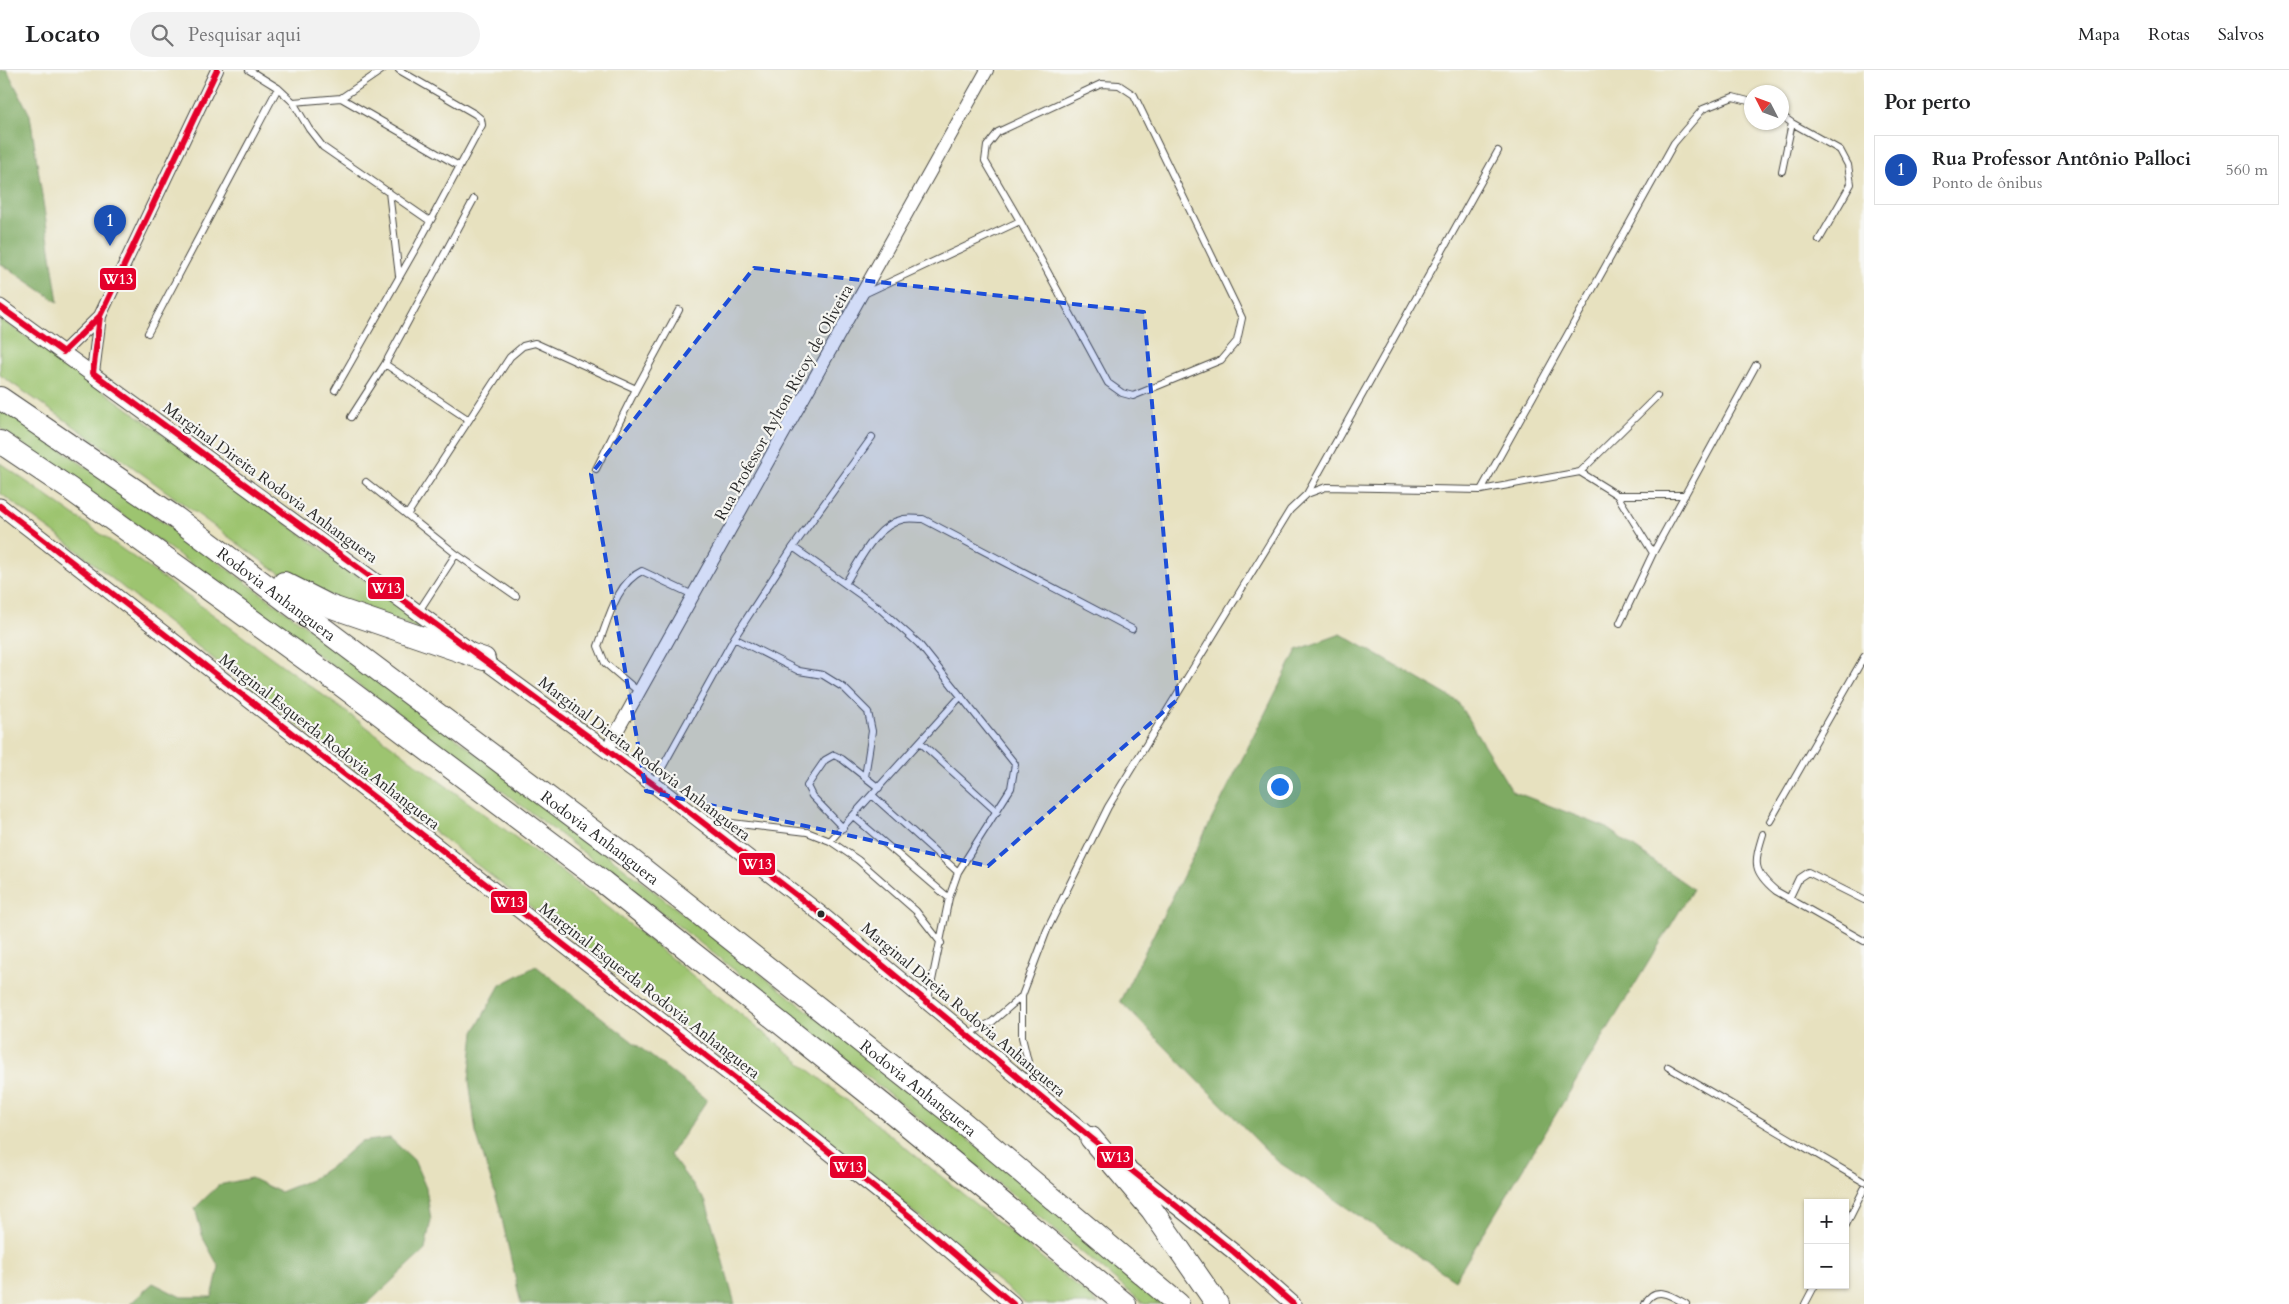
<!DOCTYPE html>
<html lang="pt">
<head>
<meta charset="utf-8">
<style>
  body { margin:0; font-family:Cardo,serif; background:#f2f2f2; color:#202124 }
  .controls { position:absolute; right:15px; bottom:15px; display:grid; overflow:hidden; border-radius:0px; box-shadow:0 1px 4px #0004 }
  .controls button { width:45px; height:45px; display:grid; place-items:center; padding:0; border:0; border-bottom:1px solid #e0e0e0; background:#fff; color:#202124; font:25px sans-serif }
  .compass { position:absolute; left:1744px; top:15px; width:45px; height:45px; border-radius:50%; background:#fff; box-shadow:0 1px 4px #0004; rotate:312deg }
  .you { position:absolute; left:1279px; top:716px; width:18px; height:18px; margin:-12px; border:4px solid #fff; border-radius:50%; background:#1a73e8; box-shadow:0 0 0 8px #1a73e833 }
  .badge { display:grid; place-items:center; width:32px; height:32px; border-radius:50%; background:#7c3aed; color:#fff; font-size:16px; font-weight:700 }
  .pin { position:absolute; translate:-50% -41px; filter:drop-shadow(0 1px 2px #0008) }
  .pin::after { content:''; position:absolute; top:26px; width:18px; height:15px; background:inherit; clip-path:polygon(0 0,100% 0,50% 100%) }
  .list { margin:0; padding:0; list-style:none }
  h2 { display:flex; justify-content:space-between; align-items:center; height:65px; margin:0; padding:0 20px; font-size:21px }
  h2 small { font-size:16px; font-weight:400; color:#757577 }
  .list li { display:grid; grid-template-columns:32px 1fr auto; gap:15px; align-items:center; box-sizing:border-box; height:70px; margin:0 10px 10px; padding:0 10px; border:1px solid #e0e0e0; border-radius:0px }
  .list b { display:block; font-size:19px; white-space:nowrap }
  .list p { margin:0; font-size:16px; white-space:nowrap; color:#757577 }
  .list em { font-size:16px; font-style:normal; color:#757577 }
  .icon { flex:none; width:28px; height:28px; fill:none; stroke:currentColor; stroke-width:2; stroke-linecap:round; stroke-linejoin:round }
  .map { position:relative; flex:none; width:1864px; height:1234px; overflow:hidden }
  header { display:flex; align-items:center; gap:30px; box-sizing:border-box; height:70px; padding:0 25px; background:#fff; border-bottom:1px solid #e0e0e0 }
  header strong { font-size:24px }
  nav { display:flex; gap:28px; margin-inline-start:auto; font-size:18px }
  .search { width:350px; height:45px; background:#f2f2f2; display:flex; align-items:center; gap:12px; box-sizing:border-box; padding:0 18px; border-radius:28px; color:#757577; font-size:19px }
  main { display:flex }
  aside { flex:1; background:#fff }
  .map>svg:first-child { display:block }
  .green { fill:#9dc46f; stroke:#64784d }
  .forest { fill:#7eaa62; stroke:#546a46 }
  .lines { fill:none; stroke-linecap:round; stroke-linejoin:round }
  .service-casing { stroke:#474641; stroke-width:8 }
  .minor-casing { stroke:#474641; stroke-width:14 }
  .tertiary-casing { stroke:#474641; stroke-width:17 }
  .motorway-casing { stroke:#474641; stroke-width:24 }
  .service { stroke:#fff; stroke-width:6 }
  .minor { stroke:#fff; stroke-width:12 }
  .tertiary { stroke:#fff; stroke-width:15 }
  .motorway { stroke:#fff; stroke-width:22 }
  .bus-1-casing { stroke:#f6f6f2; stroke-width:10 }
  .bus-1 { stroke:#e4002b; stroke-width:6 }
  .marked { fill:#1d4ed8; fill-opacity:0.2; stroke:#1d4ed8; stroke-width:4; stroke-dasharray:10 6; stroke-linejoin:round }
  .bus-dot { fill:#2b2b2b; stroke:#f6f6f2; stroke-width:2 }
  .labels { text-anchor:middle; stroke-width:4.5; stroke-linejoin:round; paint-order:stroke }
  .street-label { font-size:16px; fill:#2b2b2b; stroke:#f6f6f2 }
  .line-badge { stroke:#f6f6f2; stroke-width:2 }
  .badge-label { font-size:14px; text-anchor:middle; font-weight:bold; fill:#fff }
</style>
</head>
<body>
<header>
<strong>Locato</strong>
<div class="search"><svg class="icon" aria-label="search" viewBox="0 0 24 24"><circle cx="10" cy="10" r="6"/><path d="M15 15l6 6"/></svg>Pesquisar aqui</div>
<nav><a>Mapa</a><a>Rotas</a><a>Salvos</a></nav>
</header>
<main>
<div class="map">
<svg width="1864" height="1234" viewBox="0 0 1864 1234">
  <rect width="100%" height="100%" fill="#f6f6f2"/>
  <filter id="ink" filterUnits="userSpaceOnUse"><feTurbulence type="fractalNoise" baseFrequency=".02" numOctaves="2"/><feDisplacementMap in="SourceGraphic" scale="10" xChannelSelector="R" yChannelSelector="G"/><feConvolveMatrix kernelMatrix="1 2 1 2 8 2 1 2 1" color-interpolation-filters="sRGB"/></filter>
  <filter id="wash" filterUnits="userSpaceOnUse"><feTurbulence type="fractalNoise" baseFrequency=".0096" numOctaves="4" result="noise"/><feDisplacementMap in="SourceGraphic" scale="20" xChannelSelector="R" yChannelSelector="G"/><feGaussianBlur stdDeviation="1.12" result="paint"/><feColorMatrix in="noise" values="0 0 0 0 0 0 0 0 0 0 0 0 0 0 0 0 0 1.4 0 .05"/><feComposite in="paint" operator="in"/></filter>
  <g filter="url(#wash)">
    <rect width="100%" height="100%" fill="#e7e1bf"/>
    <path class="green" d="M0,249L55,286L432,559L426,562L299,514L270,497L130,395L0,305Z
      M0,337L116,418L402,626L892,1006L1166,1234H1144C981,1098 816,963 649,833C437,668 219,513 0,358Z
      M0,393L156,503L364,655L593,825L1099,1234H1026L761,1017L136,528L72,476L0,423Z"/>
    <path class="forest" d="M0,0H7L30,45L58,232L0,193Z
      M1341,564L1457,631L1512,721L1605,757L1693,819L1455,1210L1277,1091L1120,931L1297,580Z
      M536,896L707,1030L670,1085L706,1132L735,1234H521L499,1136L476,1063L469,1010L474,962L500,915Z
      M390,1068L414,1090L426,1118L431,1150L425,1180L367,1234H130L153,1213L181,1227H212L219,1197L203,1168L195,1138L219,1115L251,1108L280,1122L310,1110L336,1093L360,1072Z"/>
  </g>
  <g filter="url(#ink)">
    <g class="lines">
      <defs>
        <path id="service" d="M249,0L278,18L293,32L309,59L323,77L430,151
          M1101,14L1119,15L1134,25L1242,248L1237,271L1221,290L1133,326L1122,323L1108,313L1020,151L985,91L987,76L998,62Z
          M341,28L459,96
          M293,32L341,28L382,0
          M1782,46L1792,53L1782,101
          M1792,53L1840,80L1848,95L1851,114L1819,170
          M389,122L399,206
          M864,224L1020,151
          M148,263L278,18
          M335,320L417,176L482,55L481,49L475,44L399,0
          M351,347L385,294
          M469,350L385,294L474,129
          M596,399L636,319
          M1580,402L1617,425L1653,483L1756,295
          M366,412L456,484
          M1481,420L1674,73L1703,39L1733,27L1752,32
          M1307,424L1498,81
          M1617,425H1685
          M407,445L510,287L523,276L535,273L636,319L679,240
          M793,477L872,367
          M845,514C859,492 875,455 904,449C910,448 917,449 923,449L1132,559
          M419,541L456,484L516,526
          M1620,553L1653,483
          M734,568L799,601L823,605L844,618L868,642L872,661L865,707
          M639,622L605,593L598,576C608,551 616,513 642,501L693,525
          M920,672L997,742
          M653,714L734,568L793,477L879,538L919,574L1015,694L1011,718L958,802L949,828L928,930
          M872,725L958,802
          M853,746L949,828
          M706,750L807,762L830,771L858,790L916,841L941,873
          M1770,751L1864,587
          M843,758L812,726L807,716L825,690L834,685L842,689L879,718
          M1763,764C1754,793 1752,801 1776,821L1864,871
          M830,771L961,626
          M1789,829L1799,808L1808,802L1864,830
          M968,964L992,952L1022,926
          M1668,997L1864,1112
          M1034,1017L1022,967V926L1047,860L1108,737L1290,440L1307,424L1326,417L1481,420L1580,402L1657,326
          M1845,1157L1864,1119
          M1645,1234C1655,1214 1672,1226 1686,1234
          M1805,1234L1815,1215"/>
        <path id="minor" d="M63,282L100,246
          M93,303L100,246L217,0
          M607,679L987,0"/>
        <path id="tertiary" d="M0,237L653,714L821,844L1099,1074
          M0,436L799,1058L912,1148L1013,1234
          M1121,1092L1234,1182L1293,1234"/>
        <g id="motorway">
          <path id="s1" d="M0,328L176,448L626,786L955,1046L1178,1234"/>
          <path d="M0,372L70,419L340,614L603,812L882,1034L1125,1234"/>
          <path d="M284,513L329,536L484,589"/>
          <path d="M1091,1068L1152,1140L1217,1234"/>
        </g>
      </defs>
      <use href="#service" class="service-casing"/>
      <use href="#minor" class="minor-casing"/>
      <use href="#tertiary" class="tertiary-casing"/>
      <use href="#motorway" class="motorway-casing"/>
      <use href="#service" class="service"/>
      <use href="#minor" class="minor"/>
      <use href="#tertiary" class="tertiary"/>
      <use href="#motorway" class="motorway"/>
      <defs>
        <path id="bus-1" d="M217,0L100,246L93,303L653,714L821,844L1091,1068L1234,1182L1293,1234
          M0,237L63,282L100,246
          M0,436L799,1058L912,1148L1013,1234"/>
      </defs>
      <use href="#bus-1" class="bus-1-casing"/>
      <use href="#bus-1" class="bus-1"/>
    </g>
  </g>
  <path class="marked" d="M754,198L1144,242L1178,629L988,796L646,721L591,404Z"/>
  <circle class="bus-dot" cx="821" cy="844" r="4.5"/>
  <g class="labels">
    <g class="street-label">
      <text transform="translate(783 332) rotate(-61)" y="6">Rua Professor Aylton Ricoy de Oliveira</text>
      <text transform="translate(271 412) rotate(36)" y="6">Marginal Direita Rodovia Anhanguera</text>
      <text dy="6" stroke="none"><textPath href="#s1" startOffset="339">Rodovia Anhanguera</textPath></text>
      <text transform="translate(330 671) rotate(38)" y="6">Marginal Esquerda Rodovia Anhanguera</text>
      <text transform="translate(645 688) rotate(37)" y="6">Marginal Direita Rodovia Anhanguera</text>
      <text dy="6" stroke="none"><textPath href="#s1" startOffset="744">Rodovia Anhanguera</textPath></text>
      <text transform="translate(650 920) rotate(38)" y="6">Marginal Esquerda Rodovia Anhanguera</text>
      <text transform="translate(964 939) rotate(40)" y="6">Marginal Direita Rodovia Anhanguera</text>
      <text dy="6" stroke="none"><textPath href="#s1" startOffset="1149">Rodovia Anhanguera</textPath></text>
    </g>
  </g>
  <g class="line-badge">
    <rect x="99" y="197" width="38" height="24" rx="5" fill="#e4002b"/>
    <rect x="367" y="506" width="38" height="24" rx="5" fill="#e4002b"/>
    <rect x="738" y="782" width="38" height="24" rx="5" fill="#e4002b"/>
    <rect x="490" y="820" width="38" height="24" rx="5" fill="#e4002b"/>
    <rect x="1096" y="1075" width="38" height="24" rx="5" fill="#e4002b"/>
    <rect x="829" y="1085" width="38" height="24" rx="5" fill="#e4002b"/>
  </g>
  <g class="badge-label">
    <text x="118" y="214">W13</text>
    <text x="386" y="523">W13</text>
    <text x="757" y="799">W13</text>
    <text x="509" y="837">W13</text>
    <text x="1115" y="1092">W13</text>
    <text x="848" y="1102">W13</text>
  </g>
</svg>
<div class="controls">
<button>+</button>
<button>−</button>
</div>
<svg class="compass" viewBox="-18 -18 36 36"><path d="M0-13l5 13h-10z" fill="#e53935"/><path d="M0 13l5-13h-10z" fill="#757577"/></svg>
<div class="you"></div>
<div class="pin badge" style="left:110px;top:176px;background:#1a4fb4">1</div>
</div>
<aside>
<h2>Por perto<small></small></h2>
<ul class="list">
<li><span class="badge" style="background:#1a4fb4">1</span><div><b>Rua Professor Antônio Palloci</b><p>Ponto de ônibus</p></div><em>560 m</em></li>
</ul>
</aside>
</main>
</body>
</html>
